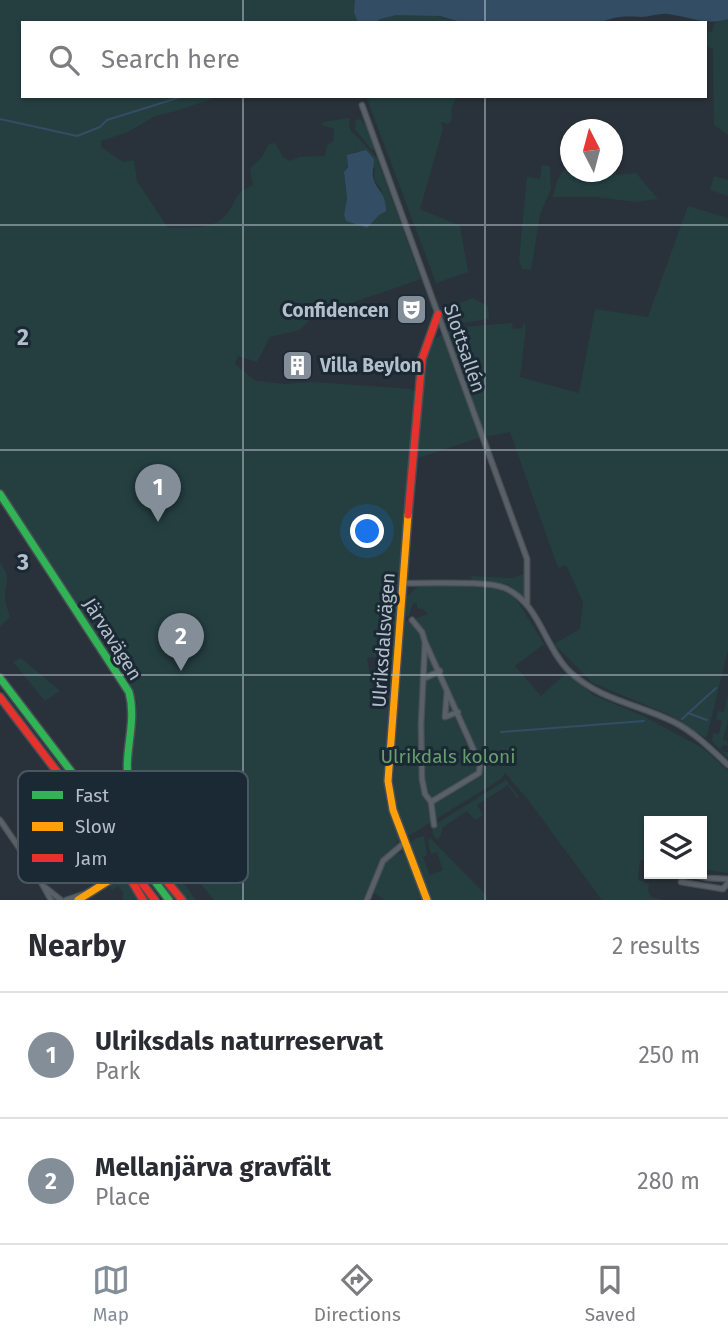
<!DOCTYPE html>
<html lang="en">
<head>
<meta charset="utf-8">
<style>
  body { margin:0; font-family:"Fira Sans",sans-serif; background:#f7f7f7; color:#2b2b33 }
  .controls { position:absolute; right:21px; bottom:21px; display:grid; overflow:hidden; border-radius:0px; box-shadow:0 2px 5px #0004 }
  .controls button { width:63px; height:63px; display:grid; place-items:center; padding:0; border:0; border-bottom:2px solid #e1e1e2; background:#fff; color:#2b2b33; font:35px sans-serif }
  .compass { position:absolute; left:560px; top:119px; width:63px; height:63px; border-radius:50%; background:#fff; box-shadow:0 2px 5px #0004; rotate:354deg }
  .you { position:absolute; left:368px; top:532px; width:24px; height:24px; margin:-18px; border:5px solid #fff; border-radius:50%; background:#1a73e8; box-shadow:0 0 0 10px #1a73e833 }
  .badge { display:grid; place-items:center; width:46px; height:46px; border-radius:50%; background:#838e98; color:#fff; font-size:23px; font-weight:700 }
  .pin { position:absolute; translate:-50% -58px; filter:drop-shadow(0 2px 4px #0008) }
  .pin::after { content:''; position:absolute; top:37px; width:24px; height:21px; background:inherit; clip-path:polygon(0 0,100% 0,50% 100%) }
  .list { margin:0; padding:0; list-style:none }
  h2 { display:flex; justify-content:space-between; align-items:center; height:91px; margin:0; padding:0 28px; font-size:30px }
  h2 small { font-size:23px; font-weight:400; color:#7c7c81 }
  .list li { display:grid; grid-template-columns:46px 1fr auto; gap:21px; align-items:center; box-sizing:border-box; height:126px; padding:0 28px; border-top:2px solid #e1e1e2 }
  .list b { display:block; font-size:26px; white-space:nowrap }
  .list p { margin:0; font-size:23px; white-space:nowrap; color:#7c7c81 }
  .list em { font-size:23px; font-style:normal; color:#7c7c81 }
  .icon { flex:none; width:38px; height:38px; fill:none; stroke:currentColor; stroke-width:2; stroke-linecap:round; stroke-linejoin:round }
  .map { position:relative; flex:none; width:728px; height:900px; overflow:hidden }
  .search { position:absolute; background:#fff; box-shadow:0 2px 5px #0004; left:21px; right:21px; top:21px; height:77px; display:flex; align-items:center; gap:18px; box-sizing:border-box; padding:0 24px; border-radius:0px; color:#7c7c81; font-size:26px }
  .sheet { height:343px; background:#fff }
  nav { display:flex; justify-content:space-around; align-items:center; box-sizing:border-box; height:98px; border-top:2px solid #e1e1e2; background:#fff; font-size:19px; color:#7c7c81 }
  nav a { display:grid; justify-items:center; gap:4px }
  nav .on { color:#838e98 }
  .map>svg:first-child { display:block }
  .green { fill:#253f41; fill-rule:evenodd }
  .water { fill:#334d65 }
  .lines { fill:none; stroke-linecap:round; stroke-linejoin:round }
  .stream { stroke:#334d65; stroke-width:2 }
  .street-casing { stroke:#474e54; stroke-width:7 }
  .fast-casing { stroke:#474e54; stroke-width:10 }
  .slow-casing { stroke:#474e54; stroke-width:10 }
  .jam-casing { stroke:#474e54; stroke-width:10 }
  .street { stroke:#596067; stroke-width:4.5 }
  .fast { stroke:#30b455; stroke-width:7 }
  .slow { stroke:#ff9f0a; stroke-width:7 }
  .jam { stroke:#e5322d; stroke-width:7 }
  .grid { fill:none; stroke:#b3bfcb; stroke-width:2; stroke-opacity:0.55 }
  .labels { text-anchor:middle; stroke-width:6; stroke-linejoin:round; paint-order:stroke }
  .poi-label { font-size:19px; font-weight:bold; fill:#b3bfcb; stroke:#1b2935; text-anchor:end }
  .street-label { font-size:19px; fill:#b3bfcb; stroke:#1b2935 }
  .park-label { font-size:19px; fill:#679e6e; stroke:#1b2935 }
  .key { fill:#1b2935; stroke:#495662; stroke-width:2 }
  .key-label { font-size:19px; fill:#b3bfcb }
  .grid-label { font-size:23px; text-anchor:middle; font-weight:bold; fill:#b3bfcb; stroke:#1b2935; stroke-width:6; stroke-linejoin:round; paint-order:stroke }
</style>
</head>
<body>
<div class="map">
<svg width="728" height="900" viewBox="0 0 728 900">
  <rect width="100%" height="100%" fill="#29323a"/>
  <path class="green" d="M0,0H424L437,16L464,23H23V96H221L176,111L155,116L128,132L101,141V147L123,162L134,160L137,181L168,228C187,227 214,231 227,214C239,198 232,195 253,185L250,169L262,157L269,144L275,143L283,157L290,161L299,157L325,156L327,146L333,141L334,129L322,125V122L350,118L349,125L351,131L377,158L421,279L337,308L335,305L320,309L300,330L270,337L257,362L238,356L235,364L256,381L285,384L312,382L411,389L415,392L387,780L386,802L399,838L395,846L380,860L364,900H214L171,847L165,851L163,835L141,798L135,783L132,758L136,728L137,702L126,677L0,488ZM355,151L375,169L374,180L382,190L367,228L346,221L344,215L347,198L344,172ZM392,655L389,696L373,695L367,658Z
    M728,19V135L714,125L713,49L705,46V30L712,32L715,23Z
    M366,96H457L451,109L452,119L448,124L441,122L443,129L420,209L460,226L468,272L436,283Z
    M360,119L366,125L375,150L371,149L355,129L356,120Z
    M620,132L616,158V175L636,173L658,199L635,202L598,197H553L557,181L570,160V172H612L613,134Z
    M542,165L550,166L551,189L540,214L531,270L522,269L519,260L527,177L540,179Z
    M714,176L728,180V196L710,190Z
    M688,206L728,218V650L707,736L704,737L672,716L593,683L554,644L580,629L583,602L566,565L558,568L510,432L478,438L418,458C419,419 418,379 430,342L453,328L512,323L513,329L523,328V322L526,327L520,377L579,393L595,309L648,317Z
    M472,298L488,306L489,319L447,325L440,308L445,305L447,308Z
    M0,562C10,577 7,578 5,594C4,600 8,611 10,617L0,627Z
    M524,574V597L508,584L472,580L471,576L512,578Z
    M430,585L493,587L513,594L544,644L515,666L541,696L566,673L593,695L643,716L704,749L728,771V873L702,869V821H649V861L640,860L638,880L649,884L648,891L651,897L663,900H602L529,801L505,773L501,779L410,835L407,834L398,814L393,791L404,636L405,621H410L428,614L423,609L417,608V603H413L409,616H406L407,596L418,587Z
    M21,658L60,691L45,701L13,662Z
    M728,694V719L723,740L727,741L728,746L723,745L720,749L724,752H728V758L712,741L713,733L719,734L722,721L716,719L718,711L724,712Z
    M506,780L519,797L517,798L508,785L477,805L483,815L475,820L467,811L443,827L440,837L437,839L433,835L432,827L436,824Z
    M424,836L427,855L423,857L430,875L443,870L437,852L431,854L428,843L430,838L487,896V900H431L409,844L416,838Z
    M159,853L162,854L196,900H187L154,856Z
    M403,853L404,854L423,900H385L374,893C380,876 382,856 403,853Z
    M124,877L138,900H123V892L118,886L112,890L109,886Z"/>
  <path class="water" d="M355,0H728V19C707,26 690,17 668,14C659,13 650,17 641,17C624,16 616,16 599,23H464L440,16L396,15L380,19L376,23H358L354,12Z
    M366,150L374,159C374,165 372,172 373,177C375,189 386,192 386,211L379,215L367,228L346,221L344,215L347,198L344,172L348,167L347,155Z"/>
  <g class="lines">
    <path class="stream" d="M0,119L77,136L100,127L107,120L184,96
      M688,713L707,720
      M682,719L716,688
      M501,732L644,721"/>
    <defs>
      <path id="street" d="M362,105L527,559V603
        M404,583C428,584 486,580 505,588C539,603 544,646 569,671C599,700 638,704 674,722C694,732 712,750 728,765
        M412,620L422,632L425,642
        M423,679L440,671
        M447,691L445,717L458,712
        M431,802L479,773L480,764L425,642L421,725L422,779L425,794L431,802L434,825
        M0,820L35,871L51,900
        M666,874H669
        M691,874L707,878L728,879
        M681,882L723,889L728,883
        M46,888L61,900
        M66,900L84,894
        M367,900L383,861L404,843"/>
      <path id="fast" d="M0,494L129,692C138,725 121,757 130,786C137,808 158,822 158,846L152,852
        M0,678L169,900"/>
      <path id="slow" d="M408,515L388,781L393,810L427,900
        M78,900L121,873"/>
      <path id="jam" d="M408,515L422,359L438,314
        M0,697L155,900
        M90,787L182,900
        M120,861L143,900"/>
    </defs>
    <use href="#street" class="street-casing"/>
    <use href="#fast" class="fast-casing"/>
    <use href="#slow" class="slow-casing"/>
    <use href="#jam" class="jam-casing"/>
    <use href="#street" class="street"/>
    <use href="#fast" class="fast"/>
    <use href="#slow" class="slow"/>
    <use href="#jam" class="jam"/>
  </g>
  <path class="grid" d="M243,0V23M485,0V23M243,96V900M485,96V900M0,225H728M0,450H728M0,675H728"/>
  <defs>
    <symbol id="theatre-square" viewBox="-11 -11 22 22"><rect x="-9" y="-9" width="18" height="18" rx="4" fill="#838e98" stroke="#1b2935"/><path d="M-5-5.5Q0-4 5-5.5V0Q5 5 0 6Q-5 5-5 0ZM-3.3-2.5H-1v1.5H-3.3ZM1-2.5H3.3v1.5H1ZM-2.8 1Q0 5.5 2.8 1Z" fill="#fff"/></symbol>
    <symbol id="building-square" viewBox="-11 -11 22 22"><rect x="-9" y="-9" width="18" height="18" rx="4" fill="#838e98" stroke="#1b2935"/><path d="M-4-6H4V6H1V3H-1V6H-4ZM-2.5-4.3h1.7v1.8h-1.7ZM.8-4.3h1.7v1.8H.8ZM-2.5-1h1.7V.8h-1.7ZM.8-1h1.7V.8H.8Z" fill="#fff"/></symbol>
  </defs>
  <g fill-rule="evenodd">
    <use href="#theatre-square" x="394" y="292" width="35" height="35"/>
    <use href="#building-square" x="280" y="348" width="35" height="35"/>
  </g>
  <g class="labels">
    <g class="poi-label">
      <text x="389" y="317">Confidencen</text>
      <text x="320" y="372" text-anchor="start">Villa Beylon</text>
    </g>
    <g class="street-label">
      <text transform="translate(465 348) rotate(71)" y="7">Slottsallén</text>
      <text transform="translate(113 639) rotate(58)" y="7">Järvavägen</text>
      <text transform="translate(383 640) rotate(-86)" y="7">Ulriksdalsvägen</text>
    </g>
    <g class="park-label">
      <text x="448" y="763">Ulrikdals koloni</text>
    </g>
  </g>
  <rect x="18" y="771" width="230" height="112" rx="10" class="key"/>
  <rect x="32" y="791" width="31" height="8" fill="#30b455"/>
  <rect x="32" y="822" width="31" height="9" fill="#ff9f0a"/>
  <rect x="32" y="854" width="31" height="8" fill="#e5322d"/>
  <g class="key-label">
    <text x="75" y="802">Fast</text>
    <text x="75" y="833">Slow</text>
    <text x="75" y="865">Jam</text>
  </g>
  <g class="grid-label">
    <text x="23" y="345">2</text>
    <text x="23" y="570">3</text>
  </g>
</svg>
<div class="controls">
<button><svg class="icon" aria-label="layers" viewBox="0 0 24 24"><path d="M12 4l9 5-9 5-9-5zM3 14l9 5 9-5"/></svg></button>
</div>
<svg class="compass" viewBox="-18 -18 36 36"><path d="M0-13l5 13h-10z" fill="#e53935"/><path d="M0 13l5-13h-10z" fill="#7c7c81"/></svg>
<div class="you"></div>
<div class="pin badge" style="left:158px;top:522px">1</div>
<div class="pin badge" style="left:181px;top:671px">2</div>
<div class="search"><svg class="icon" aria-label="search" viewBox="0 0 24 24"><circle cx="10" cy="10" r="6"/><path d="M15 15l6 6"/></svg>Search here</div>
</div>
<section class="sheet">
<h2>Nearby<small>2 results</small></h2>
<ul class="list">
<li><span class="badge">1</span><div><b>Ulriksdals naturreservat</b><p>Park</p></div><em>250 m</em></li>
<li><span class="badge">2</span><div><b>Mellanjärva gravfält</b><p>Place</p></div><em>280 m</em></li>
</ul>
</section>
<nav>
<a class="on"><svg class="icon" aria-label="map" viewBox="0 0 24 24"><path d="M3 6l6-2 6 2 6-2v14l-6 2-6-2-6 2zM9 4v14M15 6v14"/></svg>Map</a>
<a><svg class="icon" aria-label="directions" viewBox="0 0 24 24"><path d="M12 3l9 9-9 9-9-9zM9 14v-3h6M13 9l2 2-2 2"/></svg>Directions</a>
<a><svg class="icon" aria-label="saved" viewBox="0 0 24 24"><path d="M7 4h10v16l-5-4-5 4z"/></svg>Saved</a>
</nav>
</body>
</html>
